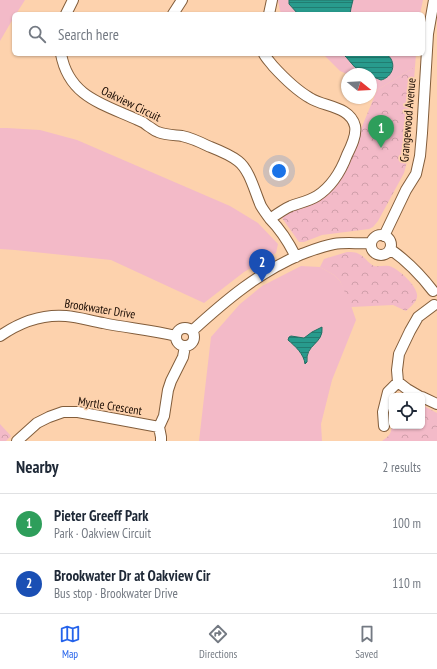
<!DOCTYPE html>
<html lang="en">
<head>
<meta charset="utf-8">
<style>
  body { margin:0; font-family:"PT Sans Narrow",sans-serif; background:#f6f6f7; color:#1f2937 }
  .controls { position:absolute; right:12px; bottom:12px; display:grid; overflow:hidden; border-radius:6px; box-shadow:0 1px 3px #0004 }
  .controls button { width:36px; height:36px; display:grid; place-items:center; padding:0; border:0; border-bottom:1px solid #e0e1e3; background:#fff; color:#1f2937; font:20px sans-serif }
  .compass { position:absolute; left:341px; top:68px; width:36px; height:36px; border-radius:50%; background:#fff; box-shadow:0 1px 3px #0004; rotate:108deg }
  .you { position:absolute; left:279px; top:171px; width:14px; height:14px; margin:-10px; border:3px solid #fff; border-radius:50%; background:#1a73e8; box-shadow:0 0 0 6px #1a73e833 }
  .badge { display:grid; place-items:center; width:26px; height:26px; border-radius:50%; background:#2563eb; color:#fff; font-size:13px; font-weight:700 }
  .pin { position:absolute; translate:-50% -33px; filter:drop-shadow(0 1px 2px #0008) }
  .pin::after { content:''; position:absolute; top:21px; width:14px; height:12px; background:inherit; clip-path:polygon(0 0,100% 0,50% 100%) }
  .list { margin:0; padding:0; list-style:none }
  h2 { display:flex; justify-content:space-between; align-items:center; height:52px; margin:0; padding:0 16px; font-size:17px }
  h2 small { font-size:13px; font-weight:400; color:#747a83 }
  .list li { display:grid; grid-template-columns:26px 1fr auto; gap:12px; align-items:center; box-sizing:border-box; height:60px; padding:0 16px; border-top:1px solid #e0e1e3 }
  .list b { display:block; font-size:15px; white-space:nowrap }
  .list p { margin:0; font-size:13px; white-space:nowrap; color:#747a83 }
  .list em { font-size:13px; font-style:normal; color:#747a83 }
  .icon { flex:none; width:22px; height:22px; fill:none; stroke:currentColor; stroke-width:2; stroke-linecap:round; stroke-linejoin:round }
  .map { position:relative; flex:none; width:437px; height:441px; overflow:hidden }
  .search { position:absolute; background:#fff; box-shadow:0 1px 3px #0004; left:12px; right:12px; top:12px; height:44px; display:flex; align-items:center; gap:10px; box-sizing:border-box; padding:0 14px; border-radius:6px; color:#747a83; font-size:15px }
  .sheet { height:172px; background:#fff }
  nav { display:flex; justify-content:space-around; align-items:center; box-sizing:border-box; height:56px; border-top:1px solid #e0e1e3; background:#fff; font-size:11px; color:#747a83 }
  nav a { display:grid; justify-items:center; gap:2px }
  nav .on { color:#2563eb }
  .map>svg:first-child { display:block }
  .green { fill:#f3bac8 }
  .park { fill:url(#park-crowns) }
  .water { fill:url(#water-rules); stroke:#236f63 }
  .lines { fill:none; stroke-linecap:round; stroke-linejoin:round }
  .minor-casing { stroke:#825d3b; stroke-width:12 }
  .minor { stroke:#fff; stroke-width:10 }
  .labels { text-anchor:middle; stroke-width:3.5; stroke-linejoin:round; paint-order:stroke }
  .street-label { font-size:12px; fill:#170900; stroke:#fdd2ad }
</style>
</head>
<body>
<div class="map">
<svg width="437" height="441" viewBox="0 0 437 441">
  <defs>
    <pattern id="park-crowns" width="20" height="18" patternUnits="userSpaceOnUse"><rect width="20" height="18" fill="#f3bac8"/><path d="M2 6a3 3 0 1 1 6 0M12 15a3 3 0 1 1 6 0" fill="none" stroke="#d09faa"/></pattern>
    <pattern id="water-rules" width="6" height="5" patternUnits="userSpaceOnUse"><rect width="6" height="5" fill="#289b8d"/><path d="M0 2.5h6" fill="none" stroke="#217d71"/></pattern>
  </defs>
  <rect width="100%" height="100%" fill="#fdd2ad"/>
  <path class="green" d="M0,0H25L16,14H14V17L0,41Z
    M278,0H423L420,14H283L280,11Z
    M323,54H416L415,67L377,90L371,87V74H347L340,71Z
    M0,128H7L40,130L77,140L230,206L258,223L278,244L276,253L244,272L204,303L111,260L15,250L0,249Z
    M301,266L320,267L334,275L340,281L348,297L356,320L332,380L321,424L322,441H199L211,337L240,304L262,286Z"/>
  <path class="park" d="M415,67L408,158L404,173L378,221L373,227L369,229L322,235L304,242H299L282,218L284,214L317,200L350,156L377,90Z
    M347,252C351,252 356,252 359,254C365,257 368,263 374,266C379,267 384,265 389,266C398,268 419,287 417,297C416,303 410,307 406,311L393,305L351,307L340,281L334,275L320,267L324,259Z
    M395,393L400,394L404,396H392V423L388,410L391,396Z
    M422,405L437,413V441H382C389,436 391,434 392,426H422Z
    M0,424L11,436L6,441H0Z"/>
  <path class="water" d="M289,0H353L351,8L350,14H298L289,4Z
    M343,54H387C387,55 391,58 391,59C396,68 390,78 381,80L371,76V74C356,74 352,62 343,54Z
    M322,327C324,344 305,344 307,362L305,364C304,354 295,346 288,340L289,337L291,336L304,338L312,332Z"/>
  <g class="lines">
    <defs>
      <path id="minor" d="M66,14L73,0
        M173,14L182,0
        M269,14L272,0
        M61,54C69,97 103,104 138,120C141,121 145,123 148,126C152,128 154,131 158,132C166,135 174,135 182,136C191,138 200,142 208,146C218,150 229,154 238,161C250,170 255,193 261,206C264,211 267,215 270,219
        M264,54C266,58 270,62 273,66C284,78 296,90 310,98C324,107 350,106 355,126C357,135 351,147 347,155C341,171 331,187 317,196C309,201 299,203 291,206C284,209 277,214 270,219C281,230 289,243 296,257
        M371 245a10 10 0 1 1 20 0a10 10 0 1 1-20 0Z
        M384,236L406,190L416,174L420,156L422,133L428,34L434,0
        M390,249C407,261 420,274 433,291
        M176 337a9 9 0 1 1 18 0a9 9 0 1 1-18 0Z
        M192,331C226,300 259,272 302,254C313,250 323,246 334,244C346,242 359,244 371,243
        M0,336C20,322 41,314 66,316C79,317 91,321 103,323C127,328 152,330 176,336
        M419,396L407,389L398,382L397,370L399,354L410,331L418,317L434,305
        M422,397L437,404
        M384,426L383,412L388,392L398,382
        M17,441L37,423L49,417L63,412H78L159,427
        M161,441V437L159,427L164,416L168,390L171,381L183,357L185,346"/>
    </defs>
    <use href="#minor" class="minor-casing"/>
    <use href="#minor" class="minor"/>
  </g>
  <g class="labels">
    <g class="street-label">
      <text transform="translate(131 104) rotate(26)" y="4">Oakview Circuit</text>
      <text transform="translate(408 120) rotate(-85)" y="4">Grangewood Avenue</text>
      <text transform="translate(100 309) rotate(9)" y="4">Brookwater Drive</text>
      <text transform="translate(110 406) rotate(9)" y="4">Myrtle Crescent</text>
    </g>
  </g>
</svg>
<div class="controls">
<button><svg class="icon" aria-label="locate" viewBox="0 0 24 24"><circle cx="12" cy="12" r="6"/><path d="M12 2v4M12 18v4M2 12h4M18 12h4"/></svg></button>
</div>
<svg class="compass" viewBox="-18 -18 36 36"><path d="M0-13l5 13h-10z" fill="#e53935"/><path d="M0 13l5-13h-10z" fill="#747a83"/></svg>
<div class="you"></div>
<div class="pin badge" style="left:381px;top:148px;background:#2e9e5b">1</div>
<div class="pin badge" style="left:262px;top:282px;background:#1a4fb4">2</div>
<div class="search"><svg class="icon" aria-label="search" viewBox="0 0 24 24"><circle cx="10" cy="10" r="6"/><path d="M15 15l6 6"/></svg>Search here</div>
</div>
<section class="sheet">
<h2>Nearby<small>2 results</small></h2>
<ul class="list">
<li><span class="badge" style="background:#2e9e5b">1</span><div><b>Pieter Greeff Park</b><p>Park · Oakview Circuit</p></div><em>100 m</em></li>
<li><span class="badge" style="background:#1a4fb4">2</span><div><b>Brookwater Dr at Oakview Cir</b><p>Bus stop · Brookwater Drive</p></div><em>110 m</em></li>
</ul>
</section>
<nav>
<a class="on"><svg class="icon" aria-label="map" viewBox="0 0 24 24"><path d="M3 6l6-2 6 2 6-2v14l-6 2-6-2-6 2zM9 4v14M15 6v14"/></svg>Map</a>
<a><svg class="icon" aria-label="directions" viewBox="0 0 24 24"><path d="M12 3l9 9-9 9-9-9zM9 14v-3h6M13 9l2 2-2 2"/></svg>Directions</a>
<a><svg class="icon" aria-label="saved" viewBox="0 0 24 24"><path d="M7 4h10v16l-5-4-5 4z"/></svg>Saved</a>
</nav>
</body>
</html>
